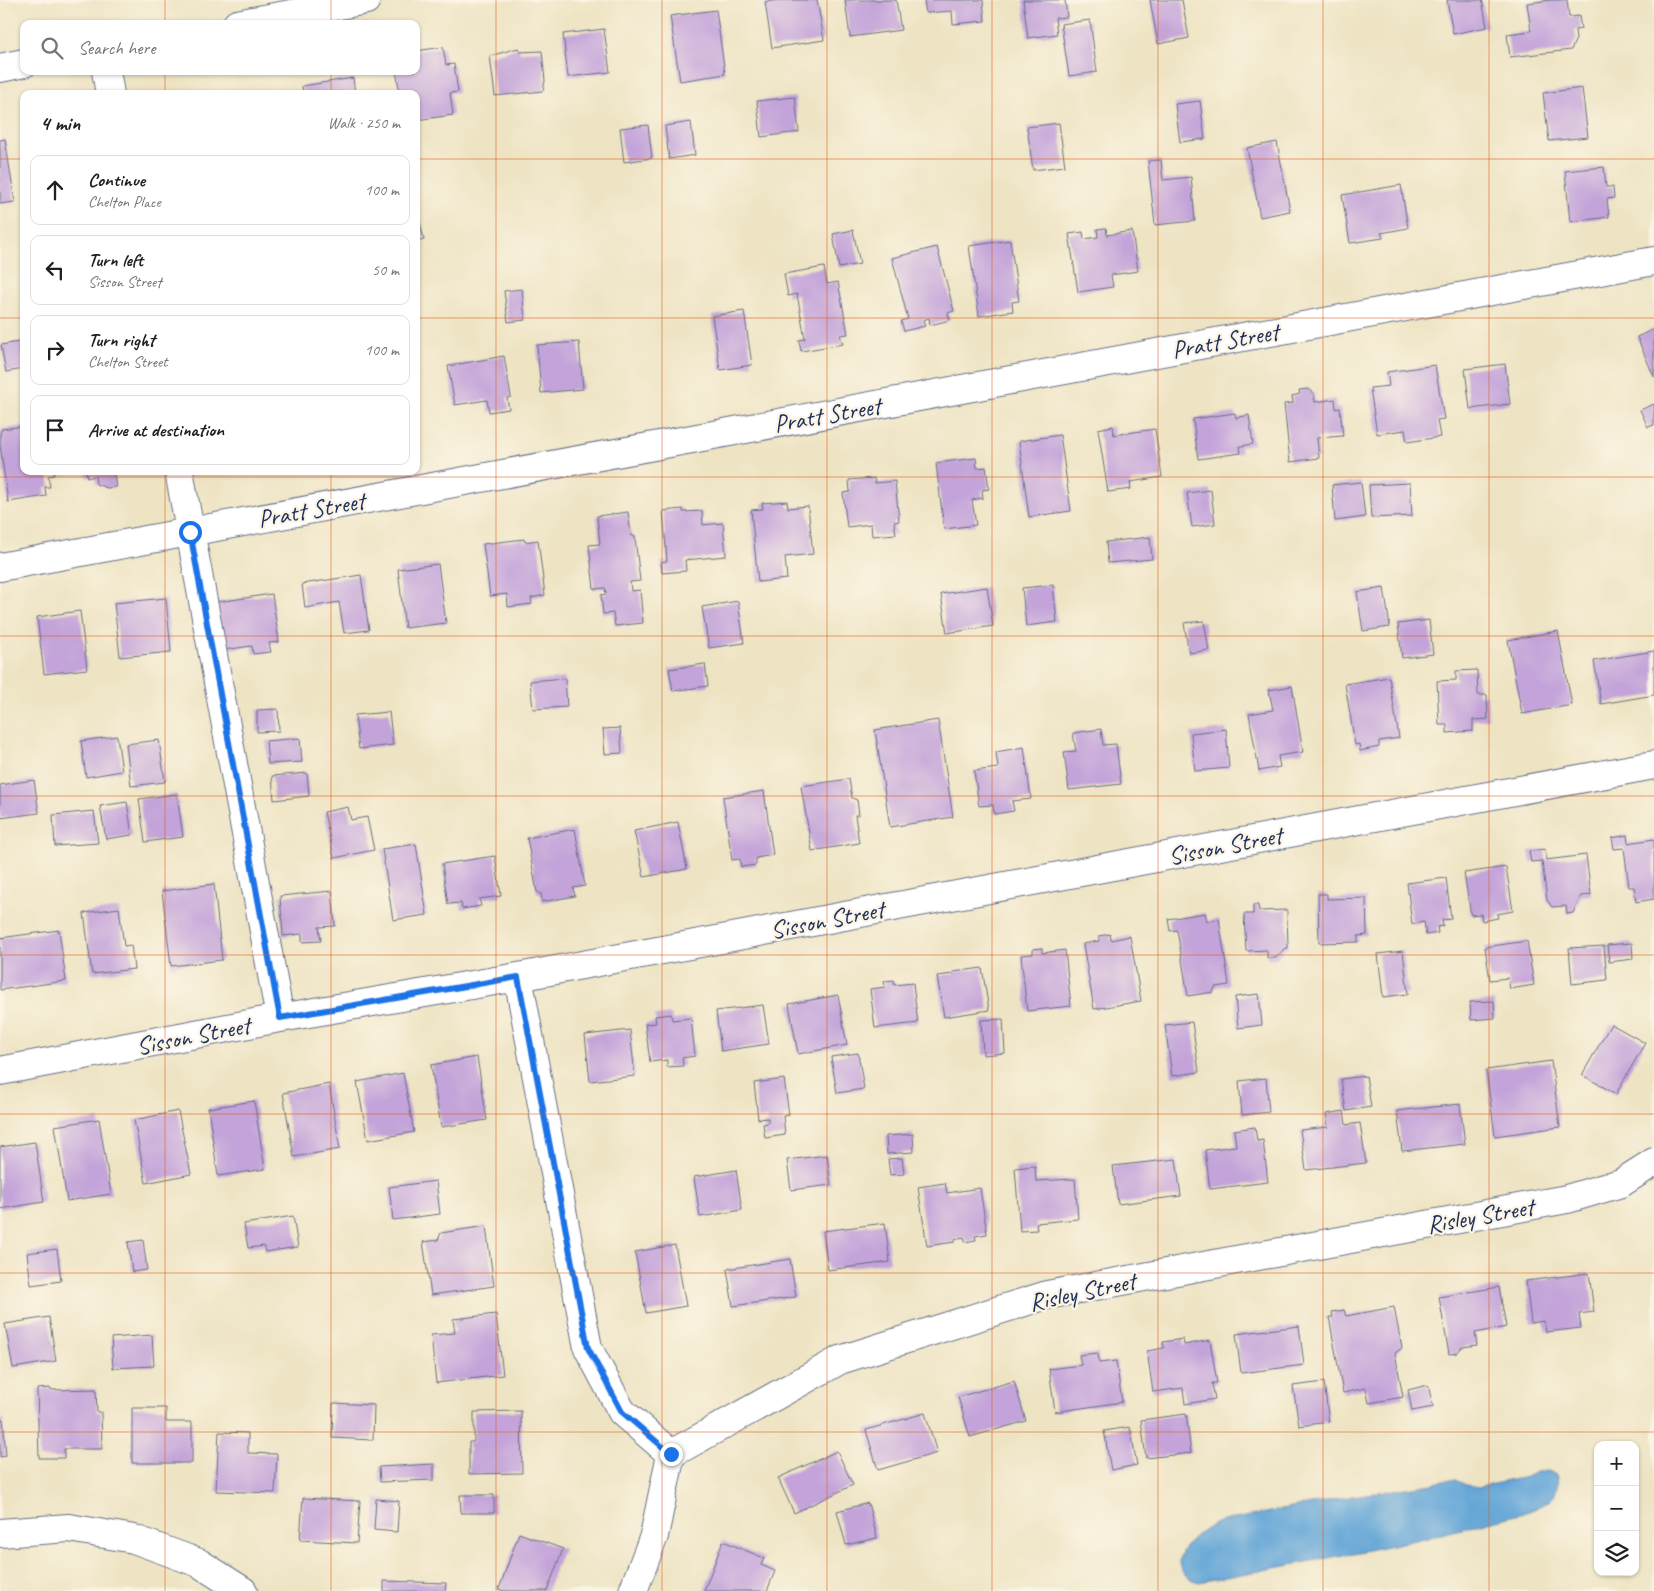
<!DOCTYPE html>
<html lang="en">
<head>
<meta charset="utf-8">
<style>
  body { margin:0; font-family:Caveat,sans-serif; background:#f6f6f6; color:#202124 }
  .controls { position:absolute; right:15px; bottom:15px; display:grid; overflow:hidden; border-radius:10px; box-shadow:0 1px 4px #0004 }
  .controls button { width:45px; height:45px; display:grid; place-items:center; padding:0; border:0; border-bottom:1px solid #e0e0e0; background:#fff; color:#202124; font:25px sans-serif }
  .stop { position:absolute; width:15px; height:15px; margin:-11px; border:4px solid #1a73e8; border-radius:50%; background:#fff }
  .stop.end { background:#1a73e8; border-color:#fff; box-shadow:0 1px 5px #0008 }
  .list { margin:0; padding:0; list-style:none }
  h2 { display:flex; justify-content:space-between; align-items:center; height:65px; margin:0; padding:0 20px; font-size:21px }
  h2 small { font-size:16px; font-weight:400; color:#757577 }
  .list li { display:grid; grid-template-columns:32px 1fr auto; gap:15px; align-items:center; box-sizing:border-box; height:70px; margin:0 10px 10px; padding:0 10px; border:1px solid #e0e0e0; border-radius:10px }
  .list b { display:block; font-size:19px; white-space:nowrap }
  .list p { margin:0; font-size:16px; white-space:nowrap; color:#757577 }
  .list em { font-size:16px; font-style:normal; color:#757577 }
  .icon { flex:none; width:28px; height:28px; fill:none; stroke:currentColor; stroke-width:2; stroke-linecap:round; stroke-linejoin:round }
  .map { position:relative; flex:none; width:1654px; height:1591px; overflow:hidden }
  .search { position:absolute; background:#fff; box-shadow:0 1px 4px #0004; left:20px; top:20px; width:400px; height:55px; display:flex; align-items:center; gap:12px; box-sizing:border-box; padding:0 18px; border-radius:10px; color:#757577; font-size:19px }
  .panel { position:absolute; background:#fff; box-shadow:0 1px 4px #0004; left:20px; top:90px; width:400px; height:385px; border-radius:10px }
  .map>svg:first-child { display:block }
  .water { fill:#62a5d7; stroke:#3e6a9a }
  .building { fill:#c3a3d9 }
  .lines { fill:none; stroke-linecap:round; stroke-linejoin:round }
  .street-casing { stroke:#656e82; stroke-width:30 }
  .street { stroke:#fff; stroke-width:28 }
  .route { stroke:#1a73e8; stroke-width:6 }
  .grid { fill:none; stroke:#de5710; stroke-width:1; stroke-opacity:0.55 }
  .labels { text-anchor:middle; stroke-width:4.5; stroke-linejoin:round; paint-order:stroke }
  .street-label { font-size:25px; fill:#1b2f5e; stroke:#fcf5e5 }
</style>
</head>
<body>
<div class="map">
<svg width="1654" height="1591" viewBox="0 0 1654 1591">
  <rect width="100%" height="100%" fill="#fcf5e5"/>
  <filter id="ink" filterUnits="userSpaceOnUse"><feTurbulence type="fractalNoise" baseFrequency=".02" numOctaves="2"/><feDisplacementMap in="SourceGraphic" scale="10" xChannelSelector="R" yChannelSelector="G"/><feConvolveMatrix kernelMatrix="1 2 1 2 8 2 1 2 1" color-interpolation-filters="sRGB"/></filter>
  <filter id="wash" filterUnits="userSpaceOnUse"><feTurbulence type="fractalNoise" baseFrequency=".0096" numOctaves="4" result="noise"/><feDisplacementMap in="SourceGraphic" scale="20" xChannelSelector="R" yChannelSelector="G"/><feGaussianBlur stdDeviation="1.12" result="paint"/><feColorMatrix in="noise" values="0 0 0 0 0 0 0 0 0 0 0 0 0 0 0 0 0 1.4 0 .05"/><feComposite in="paint" operator="in"/></filter>
  <g filter="url(#wash)">
    <rect width="100%" height="100%" fill="#eee4c4"/>
    <path class="water" d="M1547,1471L1558,1477C1557,1484 1557,1493 1552,1498C1538,1512 1503,1518 1485,1523C1391,1548 1295,1564 1199,1582C1155,1567 1194,1532 1219,1522L1353,1496L1433,1484L1443,1480H1455L1466,1485L1479,1487L1526,1477L1536,1472Z"/>
    <g id="blocks">
      <path class="building" d="M778,0H817L824,40L772,48L765,2Z
        M845,0H896L901,30L850,37Z
        M924,0H983L985,21L953,24L952,11L926,13Z
        M1023,0H1065L1067,17L1055,18L1057,34L1028,38Z
        M1150,0H1182L1189,38L1158,44Z
        M1447,0H1482L1487,27L1453,34Z
        M1551,0H1567L1569,17L1579,16L1581,29L1575,30L1576,39L1571,50L1510,57L1507,34L1531,31L1527,3Z
        M716,10L725,74L680,81L670,16Z
        M1090,20L1097,72L1069,76L1061,24Z
        M604,29L610,72L568,77L563,34Z
        M443,47L446,65L454,64L458,92L450,93L453,115L416,120V94H400L396,71H416V51Z
        M518,48L520,52L542,51L545,81L543,91L495,96L490,56Z
        M353,78L355,94H303L302,86Z
        M1582,88L1588,137L1549,141L1543,93Z
        M795,97L799,132L761,137L757,101Z
        M1200,101L1205,139L1180,142L1175,104Z
        M691,122L695,155L669,159L665,126Z
        M1059,123L1065,166L1033,170L1027,127Z
        M648,125L652,158L624,162L620,128Z
        M5,139L15,202L0,204V140Z
        M1277,142L1290,211L1260,217L1247,148Z
        M1161,160L1163,180L1191,177L1195,221L1155,225L1148,161Z
        M1604,167L1606,187H1613L1614,198L1607,199L1609,217L1570,222L1565,171Z
        M1401,185L1408,228L1381,233L1383,238L1350,243L1342,195Z
        M416,204L424,240L416,242Z
        M1106,228L1107,235L1132,231L1138,271L1111,275L1113,287L1078,292L1069,234L1083,232L1084,239L1098,237L1097,229Z
        M853,230L860,264L839,268L833,234Z
        M1010,240L1019,301L1012,302L1013,311L979,316L969,246Z
        M937,247L954,311L948,313L950,320L930,325L929,318L923,320L925,326L904,331L901,321L908,319L892,258Z
        M824,267L827,284L838,282L848,334L840,335L843,344L801,351L799,340L805,339L797,294L788,296L784,274Z
        M522,289L525,320L508,322L504,291Z
        M744,311L752,365L720,370L712,316Z
        M1654,329V377L1637,337Z
        M24,341V369L6,372L1,345Z
        M579,342L583,389L541,393L537,345Z
        M504,356L511,397L507,398L509,409L489,412L487,400L455,405L448,366Z
        M1505,364L1510,404L1470,409L1465,369Z
        M1435,365L1444,419L1437,420L1440,437L1407,442L1405,430L1377,434L1370,388L1389,386L1387,372Z
        M1308,389L1314,394L1315,402L1335,399L1336,409L1340,408L1343,436L1317,438L1319,458L1290,462L1284,404L1293,403L1292,396L1300,394L1299,390Z
        M1654,404V425L1648,427L1640,410Z
        M1235,413L1236,418L1249,415L1253,444L1240,446L1241,453L1198,459L1193,419Z
        M24,426V471H54V475L48,476L50,487H45L46,496L8,502L0,445V433L2,429Z
        M1113,426L1114,435L1155,429L1162,477L1130,482L1131,489L1108,492L1098,429Z
        M1060,435L1071,511L1029,517L1019,441Z
        M976,458L977,468L986,467L989,489L982,490L983,498L972,500L976,525L944,529L936,463Z
        M86,471H123V472L114,474L116,487L107,488L96,484L95,476L87,478Z
        M874,478L875,483L895,481L899,521L894,522L896,534L872,536L871,524L847,527L843,493L850,492L849,480Z
        M1361,482L1365,517L1335,521L1332,485Z
        M1410,483L1412,516L1371,518L1369,485Z
        M1211,490L1215,524L1192,527L1187,493Z
        M787,501L788,508L808,506L813,554L785,557L787,579L758,582L751,510L763,509L762,503Z
        M683,509V512L702,511L703,525L723,523L726,556L685,560L686,571L662,573L661,562L667,561L663,511Z
        M628,512L631,535L635,537L640,581L630,582L631,591L640,590L643,623L615,626L613,613L603,614L601,595L606,594L605,588L594,589L589,545L600,544L597,516Z
        M1150,537L1152,559L1108,563L1106,542Z
        M524,539L525,542L538,540L545,595L531,598L532,604L508,607L507,594L490,596L483,544Z
        M438,564L446,623L405,628L398,569Z
        M361,575L369,630L344,633L339,602L305,608L302,584Z
        M1053,585L1057,622L1026,626L1022,588Z
        M987,587L993,626L947,633L941,594Z
        M1384,588L1390,627L1363,631L1357,592Z
        M272,594L279,642L269,643L271,652L253,654L252,646L223,650L217,602Z
        M166,598L171,652L120,657L114,603Z
        M738,601L744,643L709,648L702,607Z
        M80,611L87,669L44,674L37,617Z
        M1429,620L1433,654L1402,658L1398,624Z
        M1204,621L1209,650L1189,653L1184,623Z
        M1558,631L1572,705L1522,714L1508,640Z
        M1654,651V695L1601,704L1594,661Z
        M705,664L708,686L673,691L669,669Z
        M1477,670L1478,695H1487L1488,719L1473,720V731L1447,733V725H1439L1437,681L1456,680V671Z
        M1389,677L1399,738L1379,741V747L1360,751L1359,744L1355,745L1345,684Z
        M565,678L567,707L533,709L530,681Z
        M1292,686L1303,752L1278,756L1280,767L1259,771L1249,714L1273,710L1269,690Z
        M278,709L279,731L257,732V710Z
        M389,712L393,745L359,749L355,715Z
        M938,720L953,817L890,827L875,730Z
        M620,728L622,753L605,754L603,729Z
        M1101,729L1103,745L1116,744L1121,784L1069,790L1064,752L1076,751L1073,733Z
        M1226,729L1229,768L1195,771L1191,733Z
        M117,736L122,771L86,777L81,741Z
        M300,738L302,762L268,764L266,741Z
        M159,740L165,782L131,786L126,744Z
        M1024,747L1031,799L1012,801L1014,811L994,814L993,805L979,806L974,771L998,768L996,752Z
        M307,773L309,796L274,800L272,776Z
        M849,779L852,798L857,800L859,815H855L859,843L812,851L801,786Z
        M34,780L39,813L0,818V785Z
        M764,791L773,855L756,858V865L741,867L740,859L732,860L723,797Z
        M177,794L183,837L145,842L139,799Z
        M127,802L132,835L106,839L100,806Z
        M348,807L351,820L367,817L374,850L334,858L324,812Z
        M94,811L98,843L55,846L53,815Z
        M678,822L687,869L644,877L634,831Z
        M575,829L585,886L573,888L575,896L542,902L541,894L537,892L527,838Z
        M1627,835L1628,843L1654,839V899L1636,902L1634,887H1629L1624,848L1614,849L1612,838Z
        M416,844L427,915L393,920L382,849Z
        M1545,849L1546,860L1586,855L1591,895L1581,896L1573,913L1567,914L1566,906L1552,907L1547,900L1542,861L1531,862L1529,851Z
        M495,856L501,896L479,899L481,906L462,909L461,903L448,904L442,864Z
        M1506,867L1513,911L1497,914L1498,918L1482,921L1481,914L1471,915L1464,873Z
        M1446,878L1451,919L1442,920L1443,926L1437,927L1438,933L1426,935L1424,922L1412,924L1407,883Z
        M214,884L222,960L171,966L162,891Z
        M332,891L335,926L319,927L321,941L302,942V934L283,936L280,896Z
        M1318,894H1327V899L1366,898L1367,935L1358,936V942L1319,943Z
        M1253,905H1258L1259,911L1287,910L1288,948L1284,949L1276,958H1267V950L1246,951L1244,914H1253Z
        M119,908L124,946L131,945L134,969L92,974L84,913Z
        M1205,913L1207,921L1219,919L1229,985L1215,987L1213,992L1188,996L1177,930L1170,931L1168,919Z
        M59,930L66,981L0,990V938Z
        M1110,934L1111,940L1130,936L1141,1001L1094,1009L1083,944L1099,941V936Z
        M1527,941L1534,985L1510,989L1508,978L1490,980L1485,947Z
        M1632,943L1633,959L1609,962L1607,945Z
        M1604,946L1607,980L1572,984L1569,948Z
        M1042,948V953L1065,950L1071,1006L1027,1011L1021,955L1033,954V949Z
        M1403,951L1408,994L1383,997L1378,954Z
        M982,968L989,1010L944,1017L937,976L953,974V972Z
        M894,980V985L913,983L918,1023L875,1028L870,989L885,987L884,981Z
        M1259,994L1262,1025L1238,1028L1235,997Z
        M838,995L847,1045L798,1054L789,1004Z
        M1494,1001L1495,1018L1471,1020L1470,1002Z
        M763,1005L769,1044L721,1051L716,1011Z
        M671,1014L672,1020L691,1018L695,1056L682,1058L683,1066L667,1067V1060L650,1062L645,1024L656,1023L655,1016Z
        M1003,1019L1005,1053L983,1055L981,1020Z
        M1192,1022L1199,1072L1172,1076L1165,1025Z
        M1611,1024L1645,1043L1616,1094L1582,1075Z
        M630,1030L635,1076L590,1081L585,1035Z
        M858,1053L864,1089L837,1093L831,1057Z
        M477,1057L487,1120L441,1127L431,1065Z
        M1551,1061L1560,1127L1495,1136L1486,1070Z
        M403,1073L414,1132L368,1140L357,1082Z
        M1366,1076L1371,1107L1346,1111L1341,1079Z
        M1266,1078L1269,1112L1242,1115L1239,1081Z
        M784,1079L789,1115L783,1116L785,1135L765,1138L763,1124L768,1123V1118L758,1119L754,1083Z
        M329,1084L340,1149L294,1157L283,1093Z
        M254,1101L265,1169L218,1176L208,1108Z
        M1460,1104L1465,1144L1402,1151L1397,1111Z
        M178,1111L191,1174L146,1183L134,1120Z
        M1344,1111L1346,1125L1360,1123L1366,1163L1306,1170L1300,1130L1328,1127L1326,1114Z
        M99,1119L111,1194L67,1201L55,1126Z
        M1255,1127L1257,1141L1263,1140L1268,1182L1210,1189L1205,1150L1236,1146L1234,1130Z
        M913,1134L914,1152L887,1154L886,1136Z
        M35,1142L44,1202L0,1209V1147Z
        M827,1155L831,1185L791,1190L787,1160Z
        M902,1158L904,1174L890,1175L888,1159Z
        M1176,1159L1181,1196L1118,1204L1113,1166Z
        M1035,1166L1036,1181L1075,1179L1078,1219L1036,1223L1037,1230L1020,1231L1015,1168Z
        M736,1170L742,1210L700,1217L694,1177Z
        M436,1181L440,1214L393,1220L389,1187Z
        M945,1183L947,1193L980,1188L987,1234L975,1236L976,1240L965,1242L964,1237L955,1239V1242L927,1246L918,1187Z
        M293,1216L298,1247L265,1252L264,1246L248,1248L244,1224Z
        M885,1223L890,1262L828,1270L823,1231Z
        M486,1226L494,1286L431,1295L423,1242L438,1240L441,1233Z
        M143,1240L147,1270L132,1272L128,1242Z
        M675,1245L686,1306L646,1313L635,1252Z
        M57,1249L61,1281L31,1285L27,1253Z
        M790,1259L796,1297L733,1306L727,1269Z
        M1589,1273L1594,1312L1579,1314L1581,1328L1546,1332L1544,1321L1531,1323L1526,1281Z
        M1499,1287L1506,1327L1475,1333L1477,1345L1462,1347L1457,1353L1449,1354L1439,1297Z
        M1394,1307L1402,1348L1395,1353L1403,1397L1369,1403L1366,1388L1343,1393L1329,1317H1333L1332,1312L1344,1310L1346,1316Z
        M496,1314L503,1375L436,1383L431,1335L455,1333L453,1319Z
        M49,1317L56,1361L13,1368L5,1324Z
        M1299,1326L1304,1365L1241,1373L1236,1334Z
        M152,1335L154,1366L113,1368L111,1338Z
        M1183,1339L1184,1345L1210,1340L1217,1383H1212L1215,1399L1185,1404L1183,1388L1153,1392L1147,1351L1164,1348L1163,1342Z
        M1098,1353L1099,1363L1116,1361L1122,1402L1055,1412L1049,1369L1081,1365L1079,1355Z
        M1014,1381L1026,1421L970,1437L958,1397Z
        M1324,1382L1329,1422L1299,1426L1293,1386Z
        M1428,1385L1433,1407L1412,1411L1408,1390Z
        M49,1388L53,1390L96,1389L97,1412H101L102,1449H64V1458H39L37,1389Z
        M333,1403L374,1405L373,1440L332,1438Z
        M132,1408H166V1422H192V1463H132Z
        M521,1411L522,1473L469,1474V1442H474V1412Z
        M925,1413L937,1453L878,1470L866,1430Z
        M1186,1414L1191,1453L1146,1458L1141,1420Z
        M0,1419H3L6,1456L0,1457Z
        M1130,1427L1137,1465L1111,1470L1104,1431Z
        M219,1432L248,1433V1453L277,1454L275,1493L216,1491Z
        M837,1451L853,1485L794,1513L778,1478Z
        M434,1464V1480L380,1482L379,1467Z
        M460,1495H494V1513H461Z
        M303,1498L360,1501L357,1543L300,1540Z
        M376,1499L399,1501L397,1532L374,1530Z
        M868,1503L877,1538L846,1545L837,1511Z
        M519,1533L563,1549L547,1591H503L499,1589Z
        M723,1541L764,1558L761,1565L775,1571L767,1591H704Z
        M384,1581L446,1583L445,1591H384Z"/>
    </g>
  </g>
  <g filter="url(#ink)">
    <use href="#blocks" fill-opacity="0" stroke="#656e82" stroke-width="1"/>
    <g class="lines">
      <defs>
        <path id="street" d="M237,24L366,0
          M0,68L24,63
          M106,71L110,94
          M179,471L280,1018
          M0,567L1654,261
          M518,977L588,1348L622,1412L671,1454
          M0,1071L280,1018L518,977L1654,765
          M0,1533L69,1528L134,1539L199,1563L243,1591
          M633,1591L654,1536L671,1454L840,1360L1047,1295L1567,1199L1621,1183L1654,1162"/>
      </defs>
      <use href="#street" class="street-casing"/>
      <use href="#street" class="street"/>
    </g>
  </g>
  <g class="lines" filter="url(#ink)">
    <path class="route" d="M190,532L280,1018L518,977L588,1348L622,1412L671,1454"/>
  </g>
  <path class="grid" d="M165,0V24M331,0V24M496,0V1591M662,0V1591M827,0V1591M992,0V1591M1158,0V1591M1323,0V1591M1489,0V1591M165,71V94M331,71V94M0,159H24M416,159H1654M0,318H24M416,318H1654M165,471V1591M331,471V1591M0,477H1654M0,636H1654M0,796H1654M0,955H1654M0,1114H1654M0,1273H1654M0,1432H1654"/>
  <g class="labels">
    <g class="street-label">
      <text transform="translate(1225 340) rotate(-10)" y="9">Pratt Street</text>
      <text transform="translate(827 414) rotate(-10)" y="9">Pratt Street</text>
      <text transform="translate(311 509) rotate(-10)" y="9">Pratt Street</text>
      <text transform="translate(1225 845) rotate(-11)" y="9">Sisson Street</text>
      <text transform="translate(827 919) rotate(-11)" y="9">Sisson Street</text>
      <text transform="translate(193 1035) rotate(-11)" y="9">Sisson Street</text>
      <text transform="translate(1480 1215) rotate(-10)" y="9">Risley Street</text>
      <text transform="translate(1082 1291) rotate(-12)" y="9">Risley Street</text>
    </g>
  </g>
</svg>
<div class="controls">
<button>+</button>
<button>−</button>
<button><svg class="icon" aria-label="layers" viewBox="0 0 24 24"><path d="M12 4l9 5-9 5-9-5zM3 14l9 5 9-5"/></svg></button>
</div>
<div class="stop" style="left:190px;top:532px"></div>
<div class="stop end" style="left:671px;top:1454px"></div>
<div class="search"><svg class="icon" aria-label="search" viewBox="0 0 24 24"><circle cx="10" cy="10" r="6"/><path d="M15 15l6 6"/></svg>Search here</div>
<section class="panel">
<h2>4 min<small>Walk · 250 m</small></h2>
<ul class="list">
<li><svg class="icon" aria-label="ahead" viewBox="0 0 24 24"><path d="M12 20V5M6 11l6-6 6 6"/></svg><div><b>Continue</b><p>Chelton Place</p></div><em>100 m</em></li>
<li><svg class="icon" aria-label="left" viewBox="0 0 24 24"><path d="M17 20v-9H6M10 6l-5 5 5 5"/></svg><div><b>Turn left</b><p>Sisson Street</p></div><em>50 m</em></li>
<li><svg class="icon" aria-label="right" viewBox="0 0 24 24"><path d="M7 20v-9h11M14 6l5 5-5 5"/></svg><div><b>Turn right</b><p>Chelton Street</p></div><em>100 m</em></li>
<li><svg class="icon" aria-label="arrive" viewBox="0 0 24 24"><path d="M6 21V4h12l-3 4 3 4H6"/></svg><div><b>Arrive at destination</b></div></li>
</ul>
</section>
</div>
</body>
</html>
